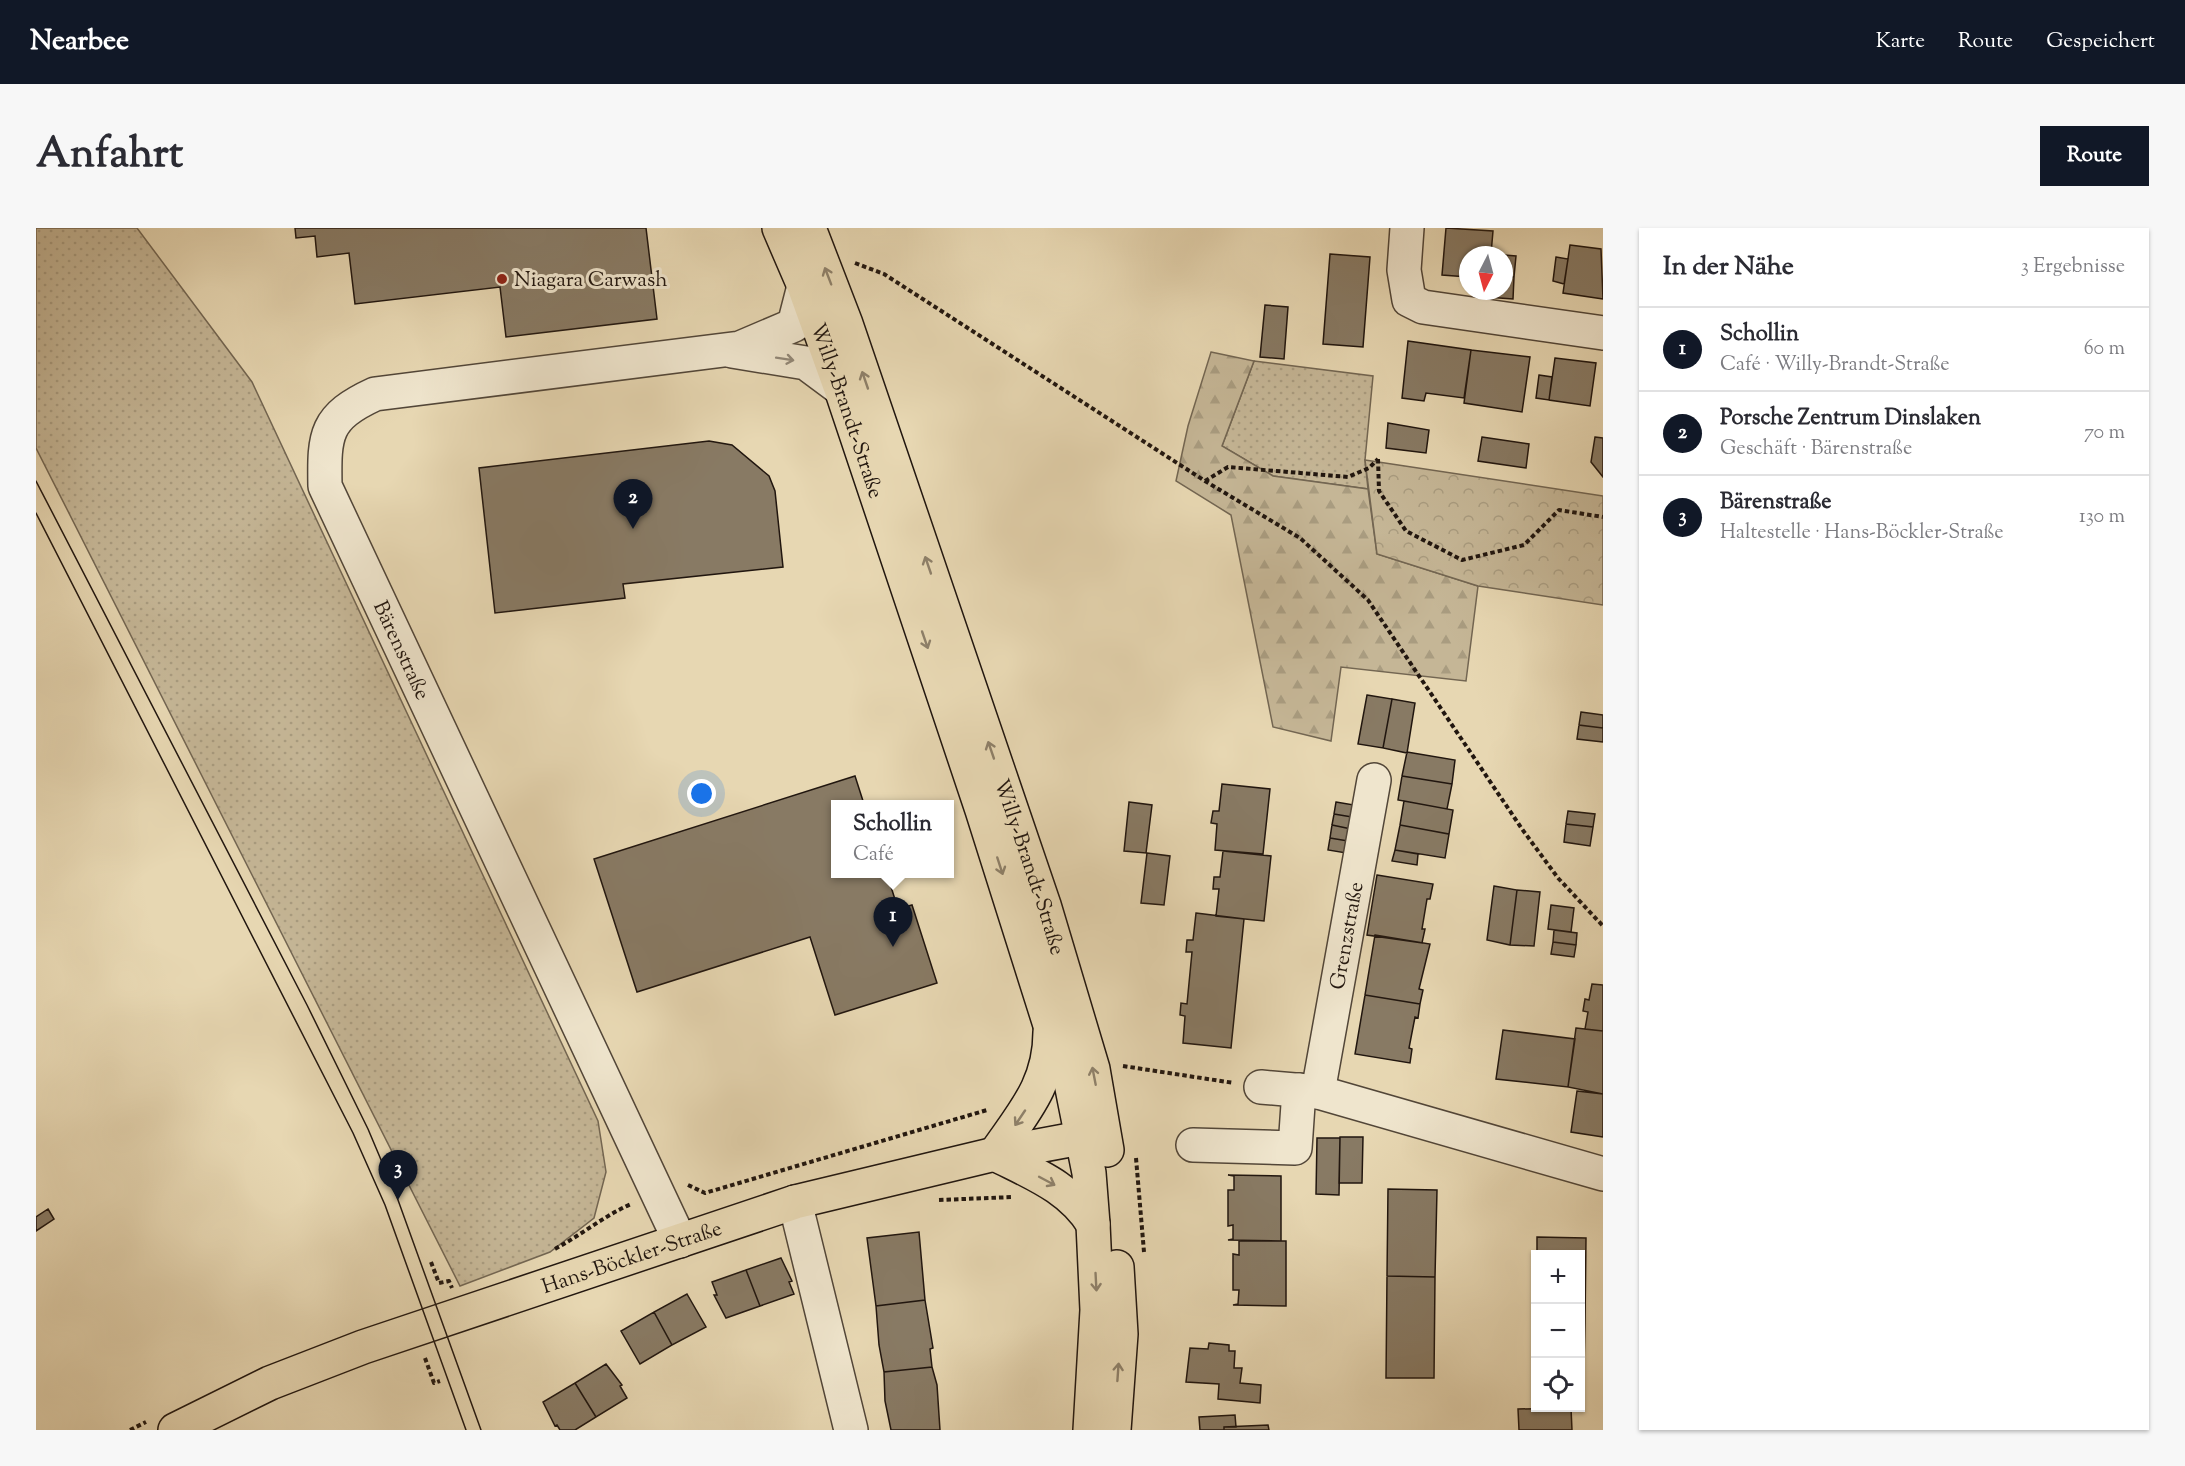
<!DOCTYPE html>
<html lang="de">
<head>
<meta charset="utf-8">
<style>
  body { margin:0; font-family:"Sorts Mill Goudy",serif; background:#f7f7f7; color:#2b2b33 }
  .controls { position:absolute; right:18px; bottom:18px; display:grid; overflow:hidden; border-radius:0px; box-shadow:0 2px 4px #0004 }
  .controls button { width:54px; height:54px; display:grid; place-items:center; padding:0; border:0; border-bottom:2px solid #e1e1e2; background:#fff; color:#2b2b33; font:30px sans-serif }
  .compass { position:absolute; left:1423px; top:18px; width:54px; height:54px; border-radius:50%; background:#fff; box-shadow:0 2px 4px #0004; rotate:186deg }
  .you { position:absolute; left:666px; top:566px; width:21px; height:21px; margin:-15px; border:4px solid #fff; border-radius:50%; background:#1a73e8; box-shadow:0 0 0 9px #1a73e833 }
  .badge { display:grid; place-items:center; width:39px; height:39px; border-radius:50%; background:#111827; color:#fff; font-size:20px; font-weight:700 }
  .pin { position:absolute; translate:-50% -50px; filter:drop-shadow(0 2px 3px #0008) }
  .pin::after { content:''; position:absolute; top:32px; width:21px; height:18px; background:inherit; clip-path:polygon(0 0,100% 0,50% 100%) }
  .popup { position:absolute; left:795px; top:572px; width:123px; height:78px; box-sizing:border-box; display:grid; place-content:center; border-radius:0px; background:#fff; filter:drop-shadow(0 2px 4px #0005); font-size:20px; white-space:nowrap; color:#7c7c81 }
  .popup b { font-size:22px; color:#2b2b33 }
  .popup::after { content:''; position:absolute; left:50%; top:100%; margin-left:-12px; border:12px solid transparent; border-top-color:#fff }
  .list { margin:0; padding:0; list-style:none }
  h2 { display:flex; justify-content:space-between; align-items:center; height:78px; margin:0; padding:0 24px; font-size:26px }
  h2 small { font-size:20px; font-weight:400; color:#7c7c81 }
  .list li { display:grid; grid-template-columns:39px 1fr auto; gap:18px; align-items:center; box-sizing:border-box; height:84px; padding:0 24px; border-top:2px solid #e1e1e2 }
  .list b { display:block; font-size:22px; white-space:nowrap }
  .list p { margin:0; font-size:20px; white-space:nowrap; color:#7c7c81 }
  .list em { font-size:20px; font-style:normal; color:#7c7c81 }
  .icon { flex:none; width:33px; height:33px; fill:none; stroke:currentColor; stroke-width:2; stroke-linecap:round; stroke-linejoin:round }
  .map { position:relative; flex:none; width:1567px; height:1202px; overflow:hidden; border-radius:0px }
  header { display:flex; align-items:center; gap:36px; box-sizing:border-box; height:84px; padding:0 30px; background:#111827; color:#fff }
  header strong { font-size:28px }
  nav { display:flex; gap:33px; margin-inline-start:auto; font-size:21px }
  .intro { display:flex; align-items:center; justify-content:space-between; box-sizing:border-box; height:144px; padding:0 36px }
  h1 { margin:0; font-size:42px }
  .button { padding:15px 27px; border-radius:0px; background:#111827; color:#fff; font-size:21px; font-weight:700 }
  main { display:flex; gap:36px; padding:0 36px }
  aside { flex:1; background:#fff; border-radius:0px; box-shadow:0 2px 4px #0004 }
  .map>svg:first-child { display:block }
  .grass { fill:url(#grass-dots); stroke:#736652; stroke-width:1.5 }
  .forest { fill:url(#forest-firs); stroke:#736652; stroke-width:1.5 }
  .park { fill:url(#park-crowns); stroke:#736652; stroke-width:1.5 }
  .building { fill:#887a64; stroke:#21160f; stroke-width:1.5 }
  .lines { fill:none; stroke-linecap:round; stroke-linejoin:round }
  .minor-casing { stroke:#524638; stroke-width:36 }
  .major-casing { stroke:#21160f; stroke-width:36 }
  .path { stroke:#21160f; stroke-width:4; stroke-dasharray:4.5 3; stroke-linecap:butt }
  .minor { stroke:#efe5cd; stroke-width:33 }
  .major { stroke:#e7d7b2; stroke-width:33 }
  .tram { stroke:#21160f; stroke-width:1.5 }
  .oneway { stroke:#8e8069 }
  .oneway2 { stroke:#928878 }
  .poi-dot { fill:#8f2418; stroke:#efe5cd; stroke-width:2 }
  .labels { text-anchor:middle; stroke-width:6; stroke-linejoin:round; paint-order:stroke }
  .poi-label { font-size:21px; fill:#21160f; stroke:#efe5cd; text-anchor:start }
  .street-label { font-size:21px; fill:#21160f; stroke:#efe5cd }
</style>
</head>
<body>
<header>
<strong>Nearbee</strong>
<nav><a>Karte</a><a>Route</a><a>Gespeichert</a></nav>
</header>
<div class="intro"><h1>Anfahrt</h1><a class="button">Route</a></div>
<main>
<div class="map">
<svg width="1567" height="1202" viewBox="0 0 1567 1202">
  <defs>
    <pattern id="grass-dots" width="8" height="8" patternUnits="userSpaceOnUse" patternTransform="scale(1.5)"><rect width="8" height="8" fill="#c5b696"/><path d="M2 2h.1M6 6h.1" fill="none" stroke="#a99c80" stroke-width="1.8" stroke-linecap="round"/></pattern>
    <pattern id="forest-firs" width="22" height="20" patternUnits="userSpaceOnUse" patternTransform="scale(1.5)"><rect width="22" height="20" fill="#c5b696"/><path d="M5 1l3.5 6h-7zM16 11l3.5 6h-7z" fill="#a99c80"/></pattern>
    <pattern id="park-crowns" width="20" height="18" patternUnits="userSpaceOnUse" patternTransform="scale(1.5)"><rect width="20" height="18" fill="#c5b696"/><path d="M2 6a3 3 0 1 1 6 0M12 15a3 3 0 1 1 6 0" fill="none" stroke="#a99c80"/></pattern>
  </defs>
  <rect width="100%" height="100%" fill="#e7d7b2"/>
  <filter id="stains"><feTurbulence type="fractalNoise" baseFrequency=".00333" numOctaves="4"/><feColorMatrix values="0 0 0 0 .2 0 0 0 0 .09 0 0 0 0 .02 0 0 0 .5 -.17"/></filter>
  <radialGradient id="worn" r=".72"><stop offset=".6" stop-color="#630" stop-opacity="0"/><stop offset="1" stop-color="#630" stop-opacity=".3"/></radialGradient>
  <path class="grass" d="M0,0H101L216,154L562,893L570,944L558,990L514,1024L424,1058L0,220Z
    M1218,133L1337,148L1329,232L1332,261L1237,248L1186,218Z"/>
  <path class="forest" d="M1175,124L1218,133L1186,218L1237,248L1332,261L1341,326L1442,358L1430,453L1305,439L1295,513L1237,499L1195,287L1140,253L1152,198Z"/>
  <path class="park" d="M1329,232L1567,268V377L1442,358L1341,326Z"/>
  <path class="building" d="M259,0H610L621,91L470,109L464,59L319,76L313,25L281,29L279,8L260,10Z
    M1410,0L1457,3L1455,26L1465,27H1432V49L1406,47Z
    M1534,17L1565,21L1567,71L1527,65Z
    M1294,26L1334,29L1327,119L1287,116Z
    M1468,27L1480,28L1478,49L1468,48Z
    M1520,29L1532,31L1528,56L1517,53Z
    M1468,48L1478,49L1477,71L1450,69L1451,63H1468Z
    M1229,77L1252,79L1248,131L1224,129Z
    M1372,113L1435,122L1428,170L1390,165L1388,173L1366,170Z
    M1435,122L1494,129L1486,184L1428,175Z
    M1519,130L1560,135L1554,178L1513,172Z
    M1503,147L1516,149L1513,172L1500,170Z
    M1352,195L1393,202L1390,225L1350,220Z
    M1446,209L1493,216L1490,240L1442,233Z
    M1559,209L1567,210V249L1555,234Z
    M673,213L696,217L733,248L739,263L747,339L587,356L589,370L459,385L443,240Z
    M1331,467L1356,471L1347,520L1322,516Z
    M1356,471L1379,475L1371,525L1347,520Z
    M1545,484L1567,487V500L1543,497Z
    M1543,497L1567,500V514L1541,511Z
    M1371,524L1419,532L1416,556L1366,548Z
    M819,548L828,576H800V646H851L862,681L876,677L901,755L799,787L774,709L601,764L558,631Z
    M1366,548L1416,556L1411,581L1362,572Z
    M1186,556L1234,561L1227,626L1179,622L1181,596L1175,595L1177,583H1183Z
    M1368,573L1417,582L1413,606L1364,597Z
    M1093,574L1116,577L1110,625L1088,623Z
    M1300,574L1324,578L1322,590L1298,586Z
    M1532,583L1559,586L1557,599L1530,596Z
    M1298,586L1322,590L1320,602L1296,597Z
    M1530,596L1557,599L1554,618L1528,614Z
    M1296,597L1320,602L1318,614L1294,610Z
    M1364,597L1413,606L1409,630L1359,622Z
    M1294,610L1318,614L1316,626L1292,622Z
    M1359,622L1382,626L1381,637L1356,633Z
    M1187,623L1235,628L1228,693L1180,688L1183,661H1177L1178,649H1184Z
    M1111,625L1134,628L1128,677L1105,675Z
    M1341,647L1397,656L1394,671H1391L1386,701H1389L1386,715L1331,707Z
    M1458,658L1481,662L1474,717L1451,712Z
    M1481,662L1504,664L1498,718L1474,717Z
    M1515,677L1538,680L1535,704L1512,701Z
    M1160,685L1208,691L1195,820L1147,815L1149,788L1144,787L1145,775L1151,776L1156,724H1150L1151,712H1157Z
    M1518,702L1541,705L1540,717L1517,714Z
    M1339,707L1394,716L1383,761L1387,762L1384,776L1329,767Z
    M1517,714L1540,717L1538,729L1515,726Z
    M1556,756L1567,757V803L1549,801L1552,784L1547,783L1549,771L1553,772Z
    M1329,767L1384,776L1382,790L1379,789L1373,820L1376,821L1374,835L1319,826Z
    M1540,800L1567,803V866L1532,859Z
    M1467,802L1539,811L1532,859L1460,851Z
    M1541,863L1567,866V909L1535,904Z
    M1304,909H1327L1326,955H1303Z
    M1281,910H1304L1303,967L1280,966Z
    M1192,947L1245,948V1013L1192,1012L1197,1011V997L1192,998V962H1198V948Z
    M1352,961L1401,962L1399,1049L1351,1048Z
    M12,981L18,991L0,1003V989Z
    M883,1004L889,1072L840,1078L831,1010Z
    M1501,1009L1550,1010L1549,1094H1544V1026H1501Z
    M1203,1013H1250V1078L1197,1077L1202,1076L1203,1062H1197V1026L1203,1027Z
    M745,1030L756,1053L753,1054L758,1066L724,1078L710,1042Z
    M710,1042L724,1078L690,1090L678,1067H681L676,1054Z
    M1351,1048L1399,1049L1398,1150H1350Z
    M651,1066L670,1099L636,1117L618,1084Z
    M889,1072L897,1120L894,1121L896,1139L848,1144L843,1117L840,1078Z
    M618,1084L636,1117L604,1136L585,1103Z
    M1544,1094H1549L1548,1141H1544Z
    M1173,1115L1193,1117V1123H1199L1198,1140H1206L1204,1155L1225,1157L1224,1175L1182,1171L1183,1156L1150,1154L1154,1120L1172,1121Z
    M570,1136L586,1157L584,1158L591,1170L560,1189L539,1155Z
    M896,1139L901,1157L904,1202H855L849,1173L848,1144Z
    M539,1155L560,1189L539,1202H524L521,1197L519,1198L507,1174Z
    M1535,1180L1536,1202H1483L1482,1181Z
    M1199,1187L1200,1199H1188V1202H1164L1163,1189Z
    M1232,1197L1233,1202H1188V1199Z"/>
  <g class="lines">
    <defs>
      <g id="minor">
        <path d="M1371,0L1368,42L1373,72L1387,79L1567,105"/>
        <path d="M696,123L770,135L805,161"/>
        <path d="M1225,859L1282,864L1567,946"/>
        <path id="s1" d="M1282,864L1338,552"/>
        <path d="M1157,917L1259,920L1263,862"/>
        <path d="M759,974L815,1202"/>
        <path d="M644,1013L289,258C288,206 289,189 339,166L704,120L758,97L768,58"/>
      </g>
      <g id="major">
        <path id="s2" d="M743,0L768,58L805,161L946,582L1014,797L1034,850L1053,945L1057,996L1061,1082L1054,1202"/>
        <path id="s3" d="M773,0L810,96L1008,677L1057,841L1071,922"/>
        <path d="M959,926C987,885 1014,857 1014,804"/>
        <path d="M959,926C996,945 1034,959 1057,996"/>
        <path id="s4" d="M139,1202L234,1155L327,1119L759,974L959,926L1066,906"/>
        <path d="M1078,1202L1085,1106L1081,1039"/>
      </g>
    </defs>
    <use href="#minor" class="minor-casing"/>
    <use href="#major" class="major-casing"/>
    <path class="path" d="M819,35L848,46L1169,253L1264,310L1332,372L1486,601L1522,650L1567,698
      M1342,231L1343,263L1370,303L1426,332L1488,317L1523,282L1567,289
      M1169,253L1192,239L1312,249L1333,240L1342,231
      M1087,838L1198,855
      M1100,930L1108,1024
      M652,957L669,965L951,882
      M903,972L977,969
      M519,1021C545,1007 568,988 595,976
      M395,1034L403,1055L413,1053L416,1060
      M389,1130L398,1155L404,1153
      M94,1202L110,1194"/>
    <use href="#minor" class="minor"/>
    <use href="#major" class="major"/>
    <path class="tram" d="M0,253L271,777L332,901L362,972L445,1202
      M0,285L317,905L349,977L430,1202"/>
  </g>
  <defs><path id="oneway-shaft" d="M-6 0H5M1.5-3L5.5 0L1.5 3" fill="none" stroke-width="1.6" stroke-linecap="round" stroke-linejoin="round" transform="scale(1.5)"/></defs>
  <g class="oneway">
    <use href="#oneway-shaft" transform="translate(792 48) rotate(-111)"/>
    <use href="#oneway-shaft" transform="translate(829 152) rotate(-109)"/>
    <use href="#oneway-shaft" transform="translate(892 337) rotate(-109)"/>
    <use href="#oneway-shaft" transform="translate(889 412) rotate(71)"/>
    <use href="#oneway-shaft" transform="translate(955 522) rotate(-109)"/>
    <use href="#oneway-shaft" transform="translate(964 638) rotate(72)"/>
    <use href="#oneway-shaft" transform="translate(1058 848) rotate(-101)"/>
    <use href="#oneway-shaft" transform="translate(984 890) rotate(124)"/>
    <use href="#oneway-shaft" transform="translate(1011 953) rotate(28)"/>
    <use href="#oneway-shaft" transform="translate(1060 1054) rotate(87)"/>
    <use href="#oneway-shaft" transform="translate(1082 1144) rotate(-86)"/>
  </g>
  <use class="oneway2" href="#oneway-shaft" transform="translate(749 131) rotate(9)"/>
  <circle class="poi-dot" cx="466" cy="51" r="6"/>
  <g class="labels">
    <g class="poi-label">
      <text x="478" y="58">Niagara Carwash</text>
    </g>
    <g class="street-label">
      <text dy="7" stroke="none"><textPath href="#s2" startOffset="195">Willy-Brandt-Straße</textPath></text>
      <text transform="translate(366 422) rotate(65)" y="7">Bärenstraße</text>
      <text dy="7" stroke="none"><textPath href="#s3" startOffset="676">Willy-Brandt-Straße</textPath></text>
      <text dy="7" stroke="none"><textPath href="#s1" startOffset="159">Grenzstraße</textPath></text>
      <text dy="7" stroke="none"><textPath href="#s4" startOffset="489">Hans-Böckler-Straße</textPath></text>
    </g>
  </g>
  <rect width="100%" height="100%" filter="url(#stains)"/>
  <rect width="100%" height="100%" fill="url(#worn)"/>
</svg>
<div class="controls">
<button>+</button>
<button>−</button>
<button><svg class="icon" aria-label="locate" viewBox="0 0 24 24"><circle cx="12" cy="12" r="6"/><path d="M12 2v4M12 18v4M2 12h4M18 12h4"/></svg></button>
</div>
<svg class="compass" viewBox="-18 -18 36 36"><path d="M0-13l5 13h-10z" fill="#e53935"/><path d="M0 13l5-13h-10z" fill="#7c7c81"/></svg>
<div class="you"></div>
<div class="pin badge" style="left:857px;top:719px">1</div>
<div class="popup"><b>Schollin</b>Café</div>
<div class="pin badge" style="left:597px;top:301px">2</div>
<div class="pin badge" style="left:362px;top:972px">3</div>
</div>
<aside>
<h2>In der Nähe<small>3 Ergebnisse</small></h2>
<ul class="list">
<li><span class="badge">1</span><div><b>Schollin</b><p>Café · Willy-Brandt-Straße</p></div><em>60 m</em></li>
<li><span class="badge">2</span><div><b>Porsche Zentrum Dinslaken</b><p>Geschäft · Bärenstraße</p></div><em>70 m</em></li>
<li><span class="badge">3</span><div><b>Bärenstraße</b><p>Haltestelle · Hans-Böckler-Straße</p></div><em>130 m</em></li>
</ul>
</aside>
</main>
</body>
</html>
